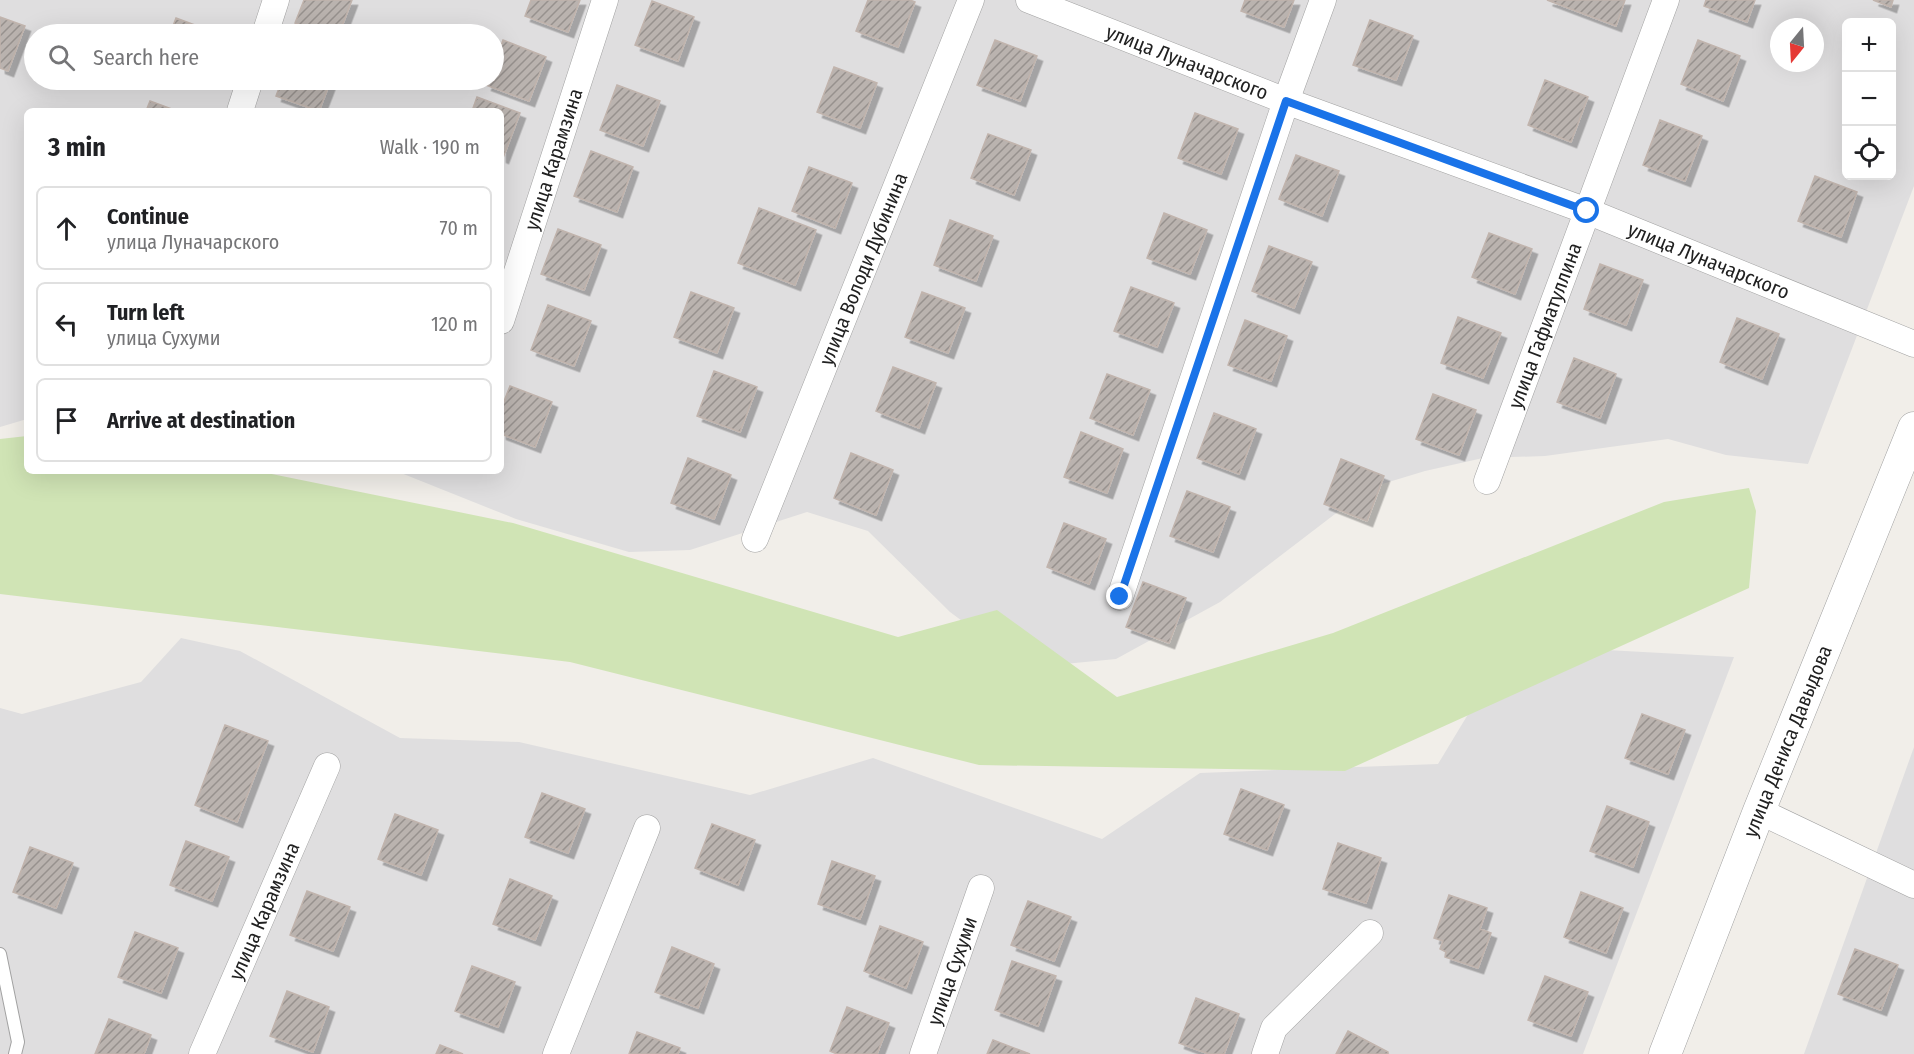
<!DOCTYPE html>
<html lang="en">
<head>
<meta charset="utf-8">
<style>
  body { margin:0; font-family:"Fira Sans Condensed",sans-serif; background:#f6f6f6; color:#202124 }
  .controls { position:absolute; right:18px; top:18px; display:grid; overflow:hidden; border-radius:9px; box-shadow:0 6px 24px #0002 }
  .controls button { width:54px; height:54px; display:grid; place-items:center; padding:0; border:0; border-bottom:2px solid #e0e0e0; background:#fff; color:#202124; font:30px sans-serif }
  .compass { position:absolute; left:1770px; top:18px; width:54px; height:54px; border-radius:50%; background:#fff; box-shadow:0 6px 24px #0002; rotate:198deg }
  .stop { position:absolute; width:18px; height:18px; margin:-14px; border:4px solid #1a73e8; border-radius:50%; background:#fff }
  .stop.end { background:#1a73e8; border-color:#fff; box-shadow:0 2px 6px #0008 }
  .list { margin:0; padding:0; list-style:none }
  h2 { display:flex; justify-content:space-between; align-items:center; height:78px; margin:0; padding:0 24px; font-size:26px }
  h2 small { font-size:20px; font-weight:400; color:#757577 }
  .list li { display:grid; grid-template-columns:39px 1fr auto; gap:18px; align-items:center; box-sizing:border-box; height:84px; margin:0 12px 12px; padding:0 12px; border:2px solid #e0e0e0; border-radius:9px }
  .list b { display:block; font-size:22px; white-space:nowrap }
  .list p { margin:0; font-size:20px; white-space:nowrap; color:#757577 }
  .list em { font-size:20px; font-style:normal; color:#757577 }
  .icon { flex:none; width:33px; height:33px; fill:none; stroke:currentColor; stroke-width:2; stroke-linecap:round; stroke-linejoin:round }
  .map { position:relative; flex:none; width:1914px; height:1054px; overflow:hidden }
  .search { position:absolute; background:#fff; box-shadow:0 6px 24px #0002; left:24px; top:24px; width:480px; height:66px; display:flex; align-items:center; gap:15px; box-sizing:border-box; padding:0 21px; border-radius:33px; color:#757577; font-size:22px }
  .panel { position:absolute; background:#fff; box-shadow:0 6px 24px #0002; left:24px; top:108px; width:480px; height:366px; border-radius:9px }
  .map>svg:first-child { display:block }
  .residential { fill:#dfdedf; fill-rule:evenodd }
  .grass { fill:#d0e4b5 }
  .building { fill:url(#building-hatch); stroke:#c1b4ad; stroke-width:1.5; filter:url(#shadow) }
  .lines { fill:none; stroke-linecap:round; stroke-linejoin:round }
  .service-casing { stroke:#a2a2a2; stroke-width:14 }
  .minor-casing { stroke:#a2a2a2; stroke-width:27 }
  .tertiary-casing { stroke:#a2a2a2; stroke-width:33 }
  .service { stroke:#fff; stroke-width:12 }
  .minor { stroke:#fff; stroke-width:26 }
  .tertiary { stroke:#fff; stroke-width:32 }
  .route { stroke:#1a73e8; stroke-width:8 }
  .labels { text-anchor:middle; stroke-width:6; stroke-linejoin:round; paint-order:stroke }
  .street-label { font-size:20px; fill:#212121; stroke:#fff }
</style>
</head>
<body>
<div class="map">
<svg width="1914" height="1054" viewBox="0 0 1914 1054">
  <defs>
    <pattern id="building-hatch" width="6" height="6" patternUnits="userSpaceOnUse" patternTransform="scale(1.5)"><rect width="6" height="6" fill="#bab3af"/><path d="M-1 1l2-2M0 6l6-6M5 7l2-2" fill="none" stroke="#97918e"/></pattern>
    <filter id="shadow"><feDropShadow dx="5.5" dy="5.5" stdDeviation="0" flood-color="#0004"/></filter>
  </defs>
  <rect width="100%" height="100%" fill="#f1eee9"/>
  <path class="residential" d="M0,0H1914V186L1808,464L1726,455L1668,439L1545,456L1483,458L1425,471L1369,488L1220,602L1116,659L1054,665L996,646L950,612L868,531L807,512L690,550L629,552L516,519L396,471H501V111H27V419L0,427ZM1846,22H1892V176H1846ZM1779,27H1815V63H1779ZM34,34H494V80H34Z
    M181,638L240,651L400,738L519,742L750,795L873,758L1102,839L1200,773L1438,764L1493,673L1552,647L1734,657L1583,1054H0V708L22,714L141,682Z
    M1914,747V1054H1804Z"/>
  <path class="grass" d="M27,436V471H257L513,523L898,637L997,610L1117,697L1333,633L1664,502L1749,488L1756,511L1749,588L1345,771L979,765L570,662L0,594V439Z"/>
  <path class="building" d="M304,0H352L339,34H325L295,23Z
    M531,0H580L568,32L525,16Z
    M868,0H910L915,2L898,47L856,31Z
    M1245,0H1294L1284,27L1241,11Z
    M1547,0H1625L1616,26Z
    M1706,0H1755L1747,22L1704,6Z
    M1873,0H1893L1891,7Z
    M652,1L694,17L678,61L635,45Z
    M0,17L25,26L8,71L0,68Z
    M176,18L219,34H170Z
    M1370,20L1413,36L1396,80L1353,65Z
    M503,40L546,57L529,101L486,85L488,80H494V66Z
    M995,40L1037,56L1020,101L977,85Z
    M1698,40L1740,56L1723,101L1681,84Z
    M834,67L877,83L860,128L817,112Z
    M282,80H331L319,111L276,96Z
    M1545,80L1588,97L1571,142L1528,125Z
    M617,85L660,101L643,146L600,130Z
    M477,97L520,113L503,158L501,157V111H472Z
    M150,101L177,111H146Z
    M1195,113L1238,129L1221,174L1178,158Z
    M1660,120L1702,136L1685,181L1643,165Z
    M988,134L1031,150L1014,195L971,178Z
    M591,151L633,167L617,212L574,196Z
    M1296,155L1339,171L1322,216L1279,199Z
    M809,167L852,183L835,228L792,211Z
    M1815,176L1857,192L1841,237L1798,221Z
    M759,208L816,230L795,285L738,263Z
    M1164,213L1207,230L1190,274L1147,258Z
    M950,220L993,236L976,281L934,265Z
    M558,229L601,245L584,290L541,274Z
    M1489,233L1532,249L1515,294L1472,277Z
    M1269,246L1312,262L1294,308L1252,291Z
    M1600,264L1643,280L1626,325L1584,309Z
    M1131,287L1174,303L1157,347L1114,331Z
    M691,292L734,308L717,353L674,337Z
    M922,292L965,308L948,353L905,337Z
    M548,305L591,321L574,366L531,350Z
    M1458,317L1501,333L1483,378L1441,363Z
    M1737,318L1779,334L1762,379L1720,362Z
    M1245,320L1287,336L1271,381L1228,365Z
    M1574,358L1616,374L1600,418L1557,402Z
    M893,367L936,383L919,428L876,411Z
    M714,371L757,387L740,432L697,416Z
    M1107,374L1150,390L1133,435L1090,418Z
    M510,386L552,402L535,447L501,434V409Z
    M1433,394L1476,410L1459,455L1416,439Z
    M1214,413L1256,429L1239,474L1197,458Z
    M1081,432L1123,449L1107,493L1064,477Z
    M851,453L893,470L876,515L834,498Z
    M688,458L731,475L714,519L671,503Z
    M1341,459L1384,476L1367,521L1324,504Z
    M1187,491L1230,507L1213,552L1170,536Z
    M1064,523L1106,539L1089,584L1047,567Z
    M1143,582L1186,598L1169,643L1126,627Z
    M1642,714L1685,730L1668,774L1625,758Z
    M225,725L268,741L237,822L195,805Z
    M1241,789L1284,805L1267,850L1224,834Z
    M542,793L585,809L568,853L525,837Z
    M1607,806L1649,822L1633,867L1590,851Z
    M395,814L438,830L421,875L378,859Z
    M712,824L755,840L738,885L695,868Z
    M186,841L229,857L212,901L170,885Z
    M1338,843L1381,858L1366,903L1323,889Z
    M30,847L73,863L56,908L13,892Z
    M832,861L875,876L860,919L818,904Z
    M510,879L552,896L535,940L493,924Z
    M307,891L350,907L333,951L290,935Z
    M1581,892L1623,908L1606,953L1564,937Z
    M1449,895L1487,908L1480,929L1491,933L1478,968L1445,957L1446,952L1440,949L1443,941L1434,938Z
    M1028,901L1071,917L1054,961L1011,945Z
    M880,926L923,942L906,988L864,971Z
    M135,932L178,948L161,993L118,977Z
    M672,947L714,964L698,1008L655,992Z
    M1855,949L1898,965L1881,1010L1838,994Z
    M1012,961L1056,976L1038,1026L995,1010Z
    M472,966L515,982L498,1027L455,1011Z
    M1545,976L1588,992L1571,1036L1528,1020Z
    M287,991L329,1007L313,1052L270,1036Z
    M1196,998L1239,1014L1224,1054H1209L1179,1043Z
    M847,1007L889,1023L877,1054H837L830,1051Z
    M109,1019L151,1035L144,1054H95Z
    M1348,1031L1388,1052V1054H1336Z
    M637,1032L680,1048L678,1054H629Z
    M993,1040L1030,1054H987Z
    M440,1045L463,1054H436Z"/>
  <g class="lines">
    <defs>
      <path id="service" d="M0,954L18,1042L15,1054"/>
      <g id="minor">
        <path id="s1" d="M1029,0L1286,101L1587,211L1914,344"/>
        <path d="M265,34L276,0"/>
        <path d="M240,111L250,80"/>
        <path id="s2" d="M501,321L605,0"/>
        <path id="s3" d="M1487,481L1666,0"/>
        <path id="s4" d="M755,539L971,0"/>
        <path d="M1120,597L1286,101L1323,0"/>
        <path d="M1759,811L1914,885"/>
        <path id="s5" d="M202,1054L327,766"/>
        <path d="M556,1054L647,828"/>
        <path id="s6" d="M923,1054L981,888"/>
        <path d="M1265,1054L1274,1028L1370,933"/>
      </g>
      <g id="tertiary">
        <path id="s7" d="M1665,1054L1759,811L1914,428"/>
      </g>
    </defs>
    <use href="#service" class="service-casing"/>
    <use href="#minor" class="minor-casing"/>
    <use href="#tertiary" class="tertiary-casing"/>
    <use href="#service" class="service"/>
    <use href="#minor" class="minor"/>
    <use href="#tertiary" class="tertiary"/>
  </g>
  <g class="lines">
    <path class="route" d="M1120,597L1286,101L1587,211"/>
  </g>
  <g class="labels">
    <g class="street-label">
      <text dy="7" stroke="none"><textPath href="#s1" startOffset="170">улица Луначарского</textPath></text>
      <text dy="7" stroke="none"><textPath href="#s2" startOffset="170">улица Карамзина</textPath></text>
      <text dy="7" stroke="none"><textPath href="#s1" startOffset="728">улица Луначарского</textPath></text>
      <text dy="7" stroke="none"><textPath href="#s4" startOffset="291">улица Володи Дубинина</textPath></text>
      <text dy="7" stroke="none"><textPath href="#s3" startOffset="166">улица Гафиатуллина</textPath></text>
      <text dy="7" stroke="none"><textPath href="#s7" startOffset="336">улица Дениса Давыдова</textPath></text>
      <text dy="7" stroke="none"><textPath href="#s5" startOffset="156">улица Карамзина</textPath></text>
      <text dy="7" stroke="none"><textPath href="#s6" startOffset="88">улица Сухуми</textPath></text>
    </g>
  </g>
</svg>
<div class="controls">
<button>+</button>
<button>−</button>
<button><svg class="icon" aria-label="locate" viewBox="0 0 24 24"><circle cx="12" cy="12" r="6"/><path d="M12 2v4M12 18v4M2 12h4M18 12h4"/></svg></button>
</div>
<svg class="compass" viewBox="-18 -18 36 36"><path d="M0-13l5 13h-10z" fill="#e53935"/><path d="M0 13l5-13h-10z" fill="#757577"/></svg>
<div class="stop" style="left:1587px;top:211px"></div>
<div class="stop end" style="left:1120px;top:597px"></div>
<div class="search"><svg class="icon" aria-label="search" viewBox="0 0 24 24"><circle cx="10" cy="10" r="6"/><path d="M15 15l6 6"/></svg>Search here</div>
<section class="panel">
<h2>3 min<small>Walk · 190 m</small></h2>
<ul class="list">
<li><svg class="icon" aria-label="ahead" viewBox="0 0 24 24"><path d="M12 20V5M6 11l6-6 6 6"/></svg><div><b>Continue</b><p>улица Луначарского</p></div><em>70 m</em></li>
<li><svg class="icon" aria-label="left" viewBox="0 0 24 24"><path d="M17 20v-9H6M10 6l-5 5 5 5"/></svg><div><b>Turn left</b><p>улица Сухуми</p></div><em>120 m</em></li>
<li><svg class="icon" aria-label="arrive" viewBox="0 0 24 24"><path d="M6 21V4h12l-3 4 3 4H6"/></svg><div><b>Arrive at destination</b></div></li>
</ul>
</section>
</div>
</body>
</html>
